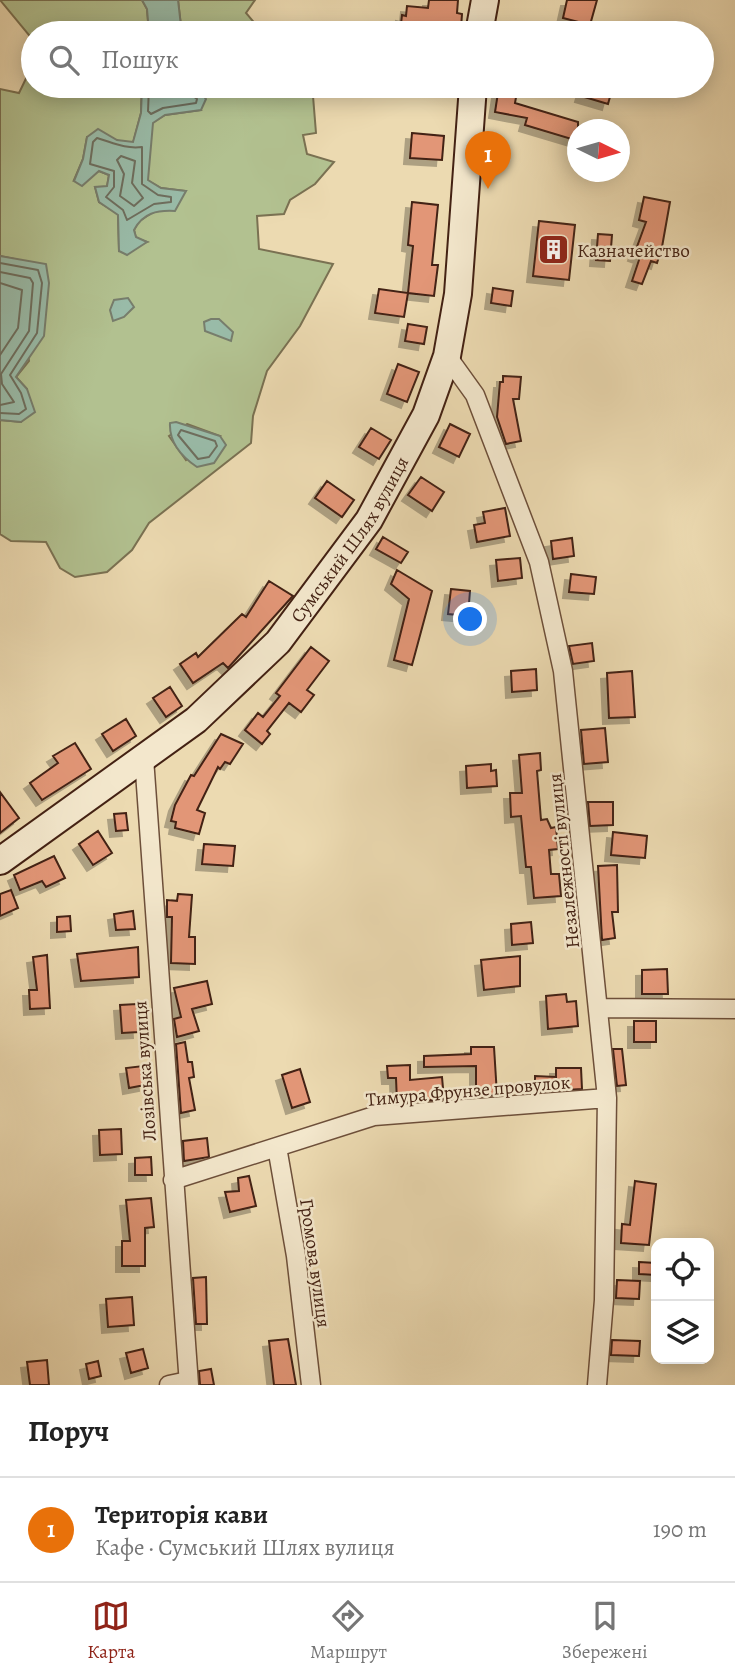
<!DOCTYPE html>
<html lang="uk">
<head>
<meta charset="utf-8">
<style>
  body { margin:0; font-family:Alegreya,serif; background:#f2f2f2; color:#222 }
  .controls { position:absolute; right:21px; bottom:21px; display:grid; overflow:hidden; border-radius:14px; box-shadow:0 4px 18px #0003 }
  .controls button { width:63px; height:63px; display:grid; place-items:center; padding:0; border:0; border-bottom:2px solid #e0e0e0; background:#fff; color:#222; font:35px sans-serif }
  .compass { position:absolute; left:567px; top:119px; width:63px; height:63px; border-radius:50%; background:#fff; box-shadow:0 4px 18px #0003; rotate:95deg }
  .you { position:absolute; left:471px; top:620px; width:24px; height:24px; margin:-18px; border:5px solid #fff; border-radius:50%; background:#1a73e8; box-shadow:0 0 0 10px #1a73e833 }
  .badge { display:grid; place-items:center; width:46px; height:46px; border-radius:50%; background:#8f2418; color:#fff; font-size:23px; font-weight:700 }
  .pin { position:absolute; translate:-50% -58px; filter:drop-shadow(0 2px 4px #0008) }
  .pin::after { content:''; position:absolute; top:37px; width:24px; height:21px; background:inherit; clip-path:polygon(0 0,100% 0,50% 100%) }
  .list { margin:0; padding:0; list-style:none }
  h2 { display:flex; justify-content:space-between; align-items:center; height:91px; margin:0; padding:0 28px; font-size:30px }
  h2 small { font-size:23px; font-weight:400; color:#767676 }
  .list li { display:grid; grid-template-columns:46px 1fr auto; gap:21px; align-items:center; box-sizing:border-box; height:105px; padding:0 28px; border-top:2px solid #e0e0e0 }
  .list b { display:block; font-size:26px; white-space:nowrap }
  .list p { margin:0; font-size:23px; white-space:nowrap; color:#767676 }
  .list em { font-size:23px; font-style:normal; color:#767676 }
  .icon { flex:none; width:38px; height:38px; fill:none; stroke:currentColor; stroke-width:2; stroke-linecap:round; stroke-linejoin:round }
  .map { position:relative; flex:none; width:735px; height:1385px; overflow:hidden }
  .search { position:absolute; background:#fff; box-shadow:0 4px 18px #0003; left:21px; right:21px; top:21px; height:77px; display:flex; align-items:center; gap:18px; box-sizing:border-box; padding:0 24px; border-radius:38px; color:#767676; font-size:26px }
  .sheet { height:196px; background:#fff }
  nav { display:flex; justify-content:space-around; align-items:center; box-sizing:border-box; height:98px; border-top:2px solid #e0e0e0; background:#fff; font-size:19px; color:#767676 }
  nav a { display:grid; justify-items:center; gap:4px }
  nav .on { color:#8f2418 }
  .map>svg:first-child { display:block }
  .green { fill:#b2c190; stroke:#7a7152; stroke-width:2; fill-rule:evenodd }
  .water { fill:#99bba8; stroke:#777d6c; stroke-width:2 }
  .lines { fill:none; stroke-linecap:round; stroke-linejoin:round }
  .shore { stroke:#6e6e5e; stroke-width:2 }
  .building { fill:#e29677; stroke:#432113; stroke-width:2; filter:url(#shadow) }
  .street-casing { stroke:#6d4f3a; stroke-width:21 }
  .secondary-casing { stroke:#432113; stroke-width:30 }
  .street { stroke:#f3e7cc; stroke-width:18 }
  .secondary { stroke:#f3e7cc; stroke-width:26 }
  .labels { text-anchor:middle; stroke-width:5; stroke-linejoin:round; paint-order:stroke }
  .poi-label { font-size:19px; fill:#432113; stroke:#f3e7cc; text-anchor:start }
  .street-label { font-size:19px; fill:#432113; stroke:#f3e7cc }
</style>
</head>
<body>
<div class="map">
<svg width="735" height="1385" viewBox="0 0 735 1385">
  <defs>
    <filter id="shadow"><feDropShadow dx="-6" dy="6" stdDeviation="0" flood-color="#0004"/></filter>
  </defs>
  <rect width="100%" height="100%" fill="#ecdab1"/>
  <filter id="stains"><feTurbulence type="fractalNoise" baseFrequency=".00286" numOctaves="4"/><feColorMatrix values="0 0 0 0 .2 0 0 0 0 .09 0 0 0 0 .02 0 0 0 .5 -.17"/></filter>
  <radialGradient id="worn" r=".72"><stop offset=".6" stop-color="#630" stop-opacity="0"/><stop offset="1" stop-color="#630" stop-opacity=".3"/></radialGradient>
  <path class="green" d="M0,0H142L147,9L149,33H33V40Z
    M178,0H255L246,13L263,33H189L181,26Z
    M33,64V86H142L141,113L133,143L87,137L83,159L74,180L99,171L109,175L107,187H95L99,202L118,214L119,251L147,242L136,238L134,230L138,222L185,191L161,188L147,180L152,123L165,115L201,110L186,86H331L332,91L313,96L316,133L303,135L307,154L334,162L315,184L290,200L284,214L257,216L259,249L333,264L300,326L267,371L253,416L251,443L149,523L132,550L107,572L75,577L60,568L46,542L11,541L0,534V420L21,422L27,389L16,377L29,361L15,259L0,256V89L19,93ZM187,424L220,436L186,460L169,436Z"/>
  <path class="water" d="M142,0H178L181,26L189,33H149L147,9Z
    M142,86C164,86 193,80 206,99L201,110L165,115L153,123L148,180L161,188L186,191L175,211C157,210 143,213 134,230L136,237L147,242L127,255L119,251L118,215L99,202L95,187L107,186L109,175L99,171L82,186L74,181L83,159L87,137L98,129L117,140L133,142L141,113Z
    M0,256L46,264L49,283L44,336L16,377L27,389L35,412L21,422L0,420Z
    M128,298L134,307L124,317L113,321L110,310L114,300Z
    M211,319H219L233,332L231,341L205,331L204,322Z
    M176,422L220,436L226,445L214,463L197,467C182,457 169,442 170,423Z"/>
  <g class="lines">
    <path class="shore" d="M149,86L148,111L151,114L163,108L196,103L197,99L189,93L187,86
      M97,138C114,143 125,149 142,147V184L158,195L171,197V202L154,204L127,220L123,210L106,197L114,187V171L90,164L93,142Z
      M121,156L135,161L132,183L143,198L134,206L120,196L124,174L117,160Z
      M0,263L38,270L42,283L37,333L10,375L21,393L26,409L19,414L0,413
      M0,272L30,278L33,283L29,331L1,374L2,384L14,402L0,405
      M0,283L22,290L18,328L0,355
      M181,430L215,441L217,446L209,457L198,459L178,435Z"/>
  </g>
  <path class="building" d="M429,0H458L457,13L462,14L461,28H455L454,33H400L402,15L406,16L407,6L428,8Z
    M567,0H597L590,25L563,18Z
    M499,86H518L515,103L578,122V141L525,125L527,118L495,112Z
    M584,86H613L608,104L581,96Z
    M412,133L444,136L442,160L410,158Z
    M644,197L670,202L662,247L657,263L651,261L642,284L632,281L640,257L634,255L646,222L639,220Z
    M412,202L438,205L432,265H438L434,296L408,293L413,246L408,245Z
    M539,221L575,225L569,280L533,276Z
    M598,234L612,235L610,261L596,260Z
    M493,288L513,291L511,306L491,303Z
    M379,289L408,293L404,317L375,313Z
    M408,324L427,327L424,344L405,341Z
    M398,364L419,372L407,402L387,394Z
    M503,376L521,377L519,399H513L521,441L506,444L497,417L500,382H503Z
    M450,424L470,434L459,457L439,447Z
    M371,428L391,440L379,459L359,447Z
    M421,477L444,492L432,511L408,495Z
    M327,481L354,500L342,517L315,498Z
    M505,508L510,536L477,542L474,525L485,523L483,512Z
    M383,537L408,552L401,563L376,549Z
    M572,538L574,556L553,559L551,541Z
    M520,558L522,578L498,581L496,560Z
    M397,570L432,591L412,665L394,660L409,599L391,584Z
    M571,574L596,577L594,594L569,592Z
    M269,581L293,596L291,598L228,668L223,663L193,683L180,664L196,653L198,657L242,614L246,617Z
    M451,589L470,591L468,616L448,614Z
    M592,643L594,661L573,664L569,646Z
    M311,647L329,661L307,690L314,695L301,712L289,703L267,731L270,734L262,744L245,730L258,713L263,717L280,696L276,693Z
    M536,669L537,690L512,692L511,671Z
    M632,671L635,717L609,718L607,673Z
    M170,687L182,706L166,717L153,698Z
    M126,719L136,736L113,751L102,734Z
    M605,728L608,762L584,764L581,730Z
    M221,734L243,744L230,764L225,762L220,769L218,767L197,810L205,813L199,834L175,828L176,822L171,821L175,805L191,775L194,776Z
    M75,743L91,769L42,800L30,783L58,763L53,756Z
    M540,753L541,770L537,771L541,820L547,819L551,828L556,827L558,849L549,850L551,874H559L561,896L534,898L531,867H526L521,816L511,817L510,793H522L519,755Z
    M491,764V771L496,770L497,786L467,788L466,766Z
    M0,792L19,818L0,833Z
    M588,802H613V825L590,826Z
    M126,813L128,830L116,831L114,814Z
    M98,831L112,853L93,865L79,844Z
    M613,832L647,836L645,858L611,855Z
    M204,844L235,846L233,866L202,864Z
    M54,856L65,878L46,887L42,881L20,890L14,875Z
    M617,865L618,912H612L615,938L602,940L598,866Z
    M11,890L18,908L0,916V894Z
    M178,894L192,895L189,937H195V964L171,963L172,917H167V900L177,901Z
    M133,911L135,929L116,930L114,914Z
    M70,916L71,931L57,932V917Z
    M531,922L533,943L512,945L511,924Z
    M138,947L139,977L81,981L77,954Z
    M47,955L50,1008L30,1009L29,990H37L33,957Z
    M520,956V986L484,990L481,960Z
    M667,969L668,994H642V970Z
    M207,981L212,1004L192,1009L199,1031L177,1037L174,1019L181,1017L174,988Z
    M566,994L567,1002L576,1001L578,1026L548,1029L546,996Z
    M137,1004L139,1032L122,1033L120,1005Z
    M634,1021H656V1042H634Z
    M185,1042L188,1062H192L194,1077L189,1078L195,1110L181,1113L176,1044Z
    M471,1047H494L497,1095L476,1096V1066L424,1067V1056L471,1054Z
    M613,1049H622L626,1085L617,1086Z
    M410,1065V1080L442,1077L444,1099L397,1103L396,1078H388L387,1066Z
    M143,1066L145,1085L129,1088L126,1068Z
    M556,1068H581L582,1089L535,1092V1076L556,1077Z
    M300,1069L310,1102L292,1108L282,1075Z
    M121,1129L122,1154L100,1155L99,1130Z
    M207,1138L209,1157L184,1161L183,1141Z
    M151,1157L152,1175H135V1158Z
    M249,1176L256,1206L230,1212L225,1192L239,1191L238,1178Z
    M635,1181L656,1184L649,1245L621,1243L622,1224L630,1225Z
    M151,1198L154,1227L145,1228V1266H122V1241H130L126,1200Z
    M639,1262L656,1263V1275L639,1274Z
    M206,1277L207,1324H196L193,1278Z
    M617,1280L640,1281L639,1299L616,1298Z
    M132,1297L134,1325L108,1327L106,1299Z
    M288,1339L296,1385H274L269,1341Z
    M612,1340L640,1341L639,1356L611,1355Z
    M143,1349L148,1368L131,1373L126,1353Z
    M47,1360L49,1385H30L27,1362Z
    M98,1361L101,1376L89,1379L86,1364Z
    M211,1369L214,1385H200L199,1371Z"/>
  <g class="lines">
    <defs>
      <path id="street" d="M447,356L475,395L539,562L563,671L607,1098L604,1300L597,1385
        M144,758L189,1385
        M599,1008L735,1009
        M277,1147L296,1256L311,1385
        M173,1180L374,1116L607,1098
        M169,1385L188,1381"/>
      <g id="secondary">
        <path d="M479,33L485,0"/>
        <path id="s1" d="M0,861L196,720L278,642L369,520L426,415L447,356L458,294L473,86"/>
      </g>
    </defs>
    <use href="#street" class="street-casing"/>
    <use href="#secondary" class="secondary-casing"/>
    <use href="#street" class="street"/>
    <use href="#secondary" class="secondary"/>
  </g>
  <defs>
    <symbol id="building-square" viewBox="-11 -11 22 22"><rect x="-9" y="-9" width="18" height="18" rx="4" fill="#8f2418" stroke="#f3e7cc"/><path d="M-4-6H4V6H1V3H-1V6H-4ZM-2.5-4.3h1.7v1.8h-1.7ZM.8-4.3h1.7v1.8H.8ZM-2.5-1h1.7V.8h-1.7ZM.8-1h1.7V.8H.8Z" fill="#fff"/></symbol>
  </defs>
  <g fill-rule="evenodd">
    <use href="#building-square" x="536" y="232" width="35" height="35"/>
  </g>
  <g class="labels">
    <g class="poi-label">
      <text x="577" y="257">Казначейство</text>
    </g>
    <g class="street-label">
      <text dy="7" stroke="none"><textPath href="#s1" startOffset="480">Сумський Шлях вулиця</textPath></text>
      <text transform="translate(563 861) rotate(-96)" y="7">Незалежності вулиця</text>
      <text transform="translate(144 1071) rotate(-94)" y="7">Лозівська вулиця</text>
      <text transform="translate(468 1090) rotate(-5)" y="7">Тимура Фрунзе провулок</text>
      <text transform="translate(316 1263) rotate(82)" y="7">Громова вулиця</text>
    </g>
  </g>
  <rect width="100%" height="100%" filter="url(#stains)"/>
  <rect width="100%" height="100%" fill="url(#worn)"/>
</svg>
<div class="controls">
<button><svg class="icon" aria-label="locate" viewBox="0 0 24 24"><circle cx="12" cy="12" r="6"/><path d="M12 2v4M12 18v4M2 12h4M18 12h4"/></svg></button>
<button><svg class="icon" aria-label="layers" viewBox="0 0 24 24"><path d="M12 4l9 5-9 5-9-5zM3 14l9 5 9-5"/></svg></button>
</div>
<svg class="compass" viewBox="-18 -18 36 36"><path d="M0-13l5 13h-10z" fill="#e53935"/><path d="M0 13l5-13h-10z" fill="#767676"/></svg>
<div class="you"></div>
<div class="pin badge" style="left:488px;top:189px;background:#e8710a">1</div>
<div class="search"><svg class="icon" aria-label="search" viewBox="0 0 24 24"><circle cx="10" cy="10" r="6"/><path d="M15 15l6 6"/></svg>Пошук</div>
</div>
<section class="sheet">
<h2>Поруч<small></small></h2>
<ul class="list">
<li><span class="badge" style="background:#e8710a">1</span><div><b>Територія кави</b><p>Кафе · Сумський Шлях вулиця</p></div><em>190 m</em></li>
</ul>
</section>
<nav>
<a class="on"><svg class="icon" aria-label="map" viewBox="0 0 24 24"><path d="M3 6l6-2 6 2 6-2v14l-6 2-6-2-6 2zM9 4v14M15 6v14"/></svg>Карта</a>
<a><svg class="icon" aria-label="directions" viewBox="0 0 24 24"><path d="M12 3l9 9-9 9-9-9zM9 14v-3h6M13 9l2 2-2 2"/></svg>Маршрут</a>
<a><svg class="icon" aria-label="saved" viewBox="0 0 24 24"><path d="M7 4h10v16l-5-4-5 4z"/></svg>Збережені</a>
</nav>
</body>
</html>
